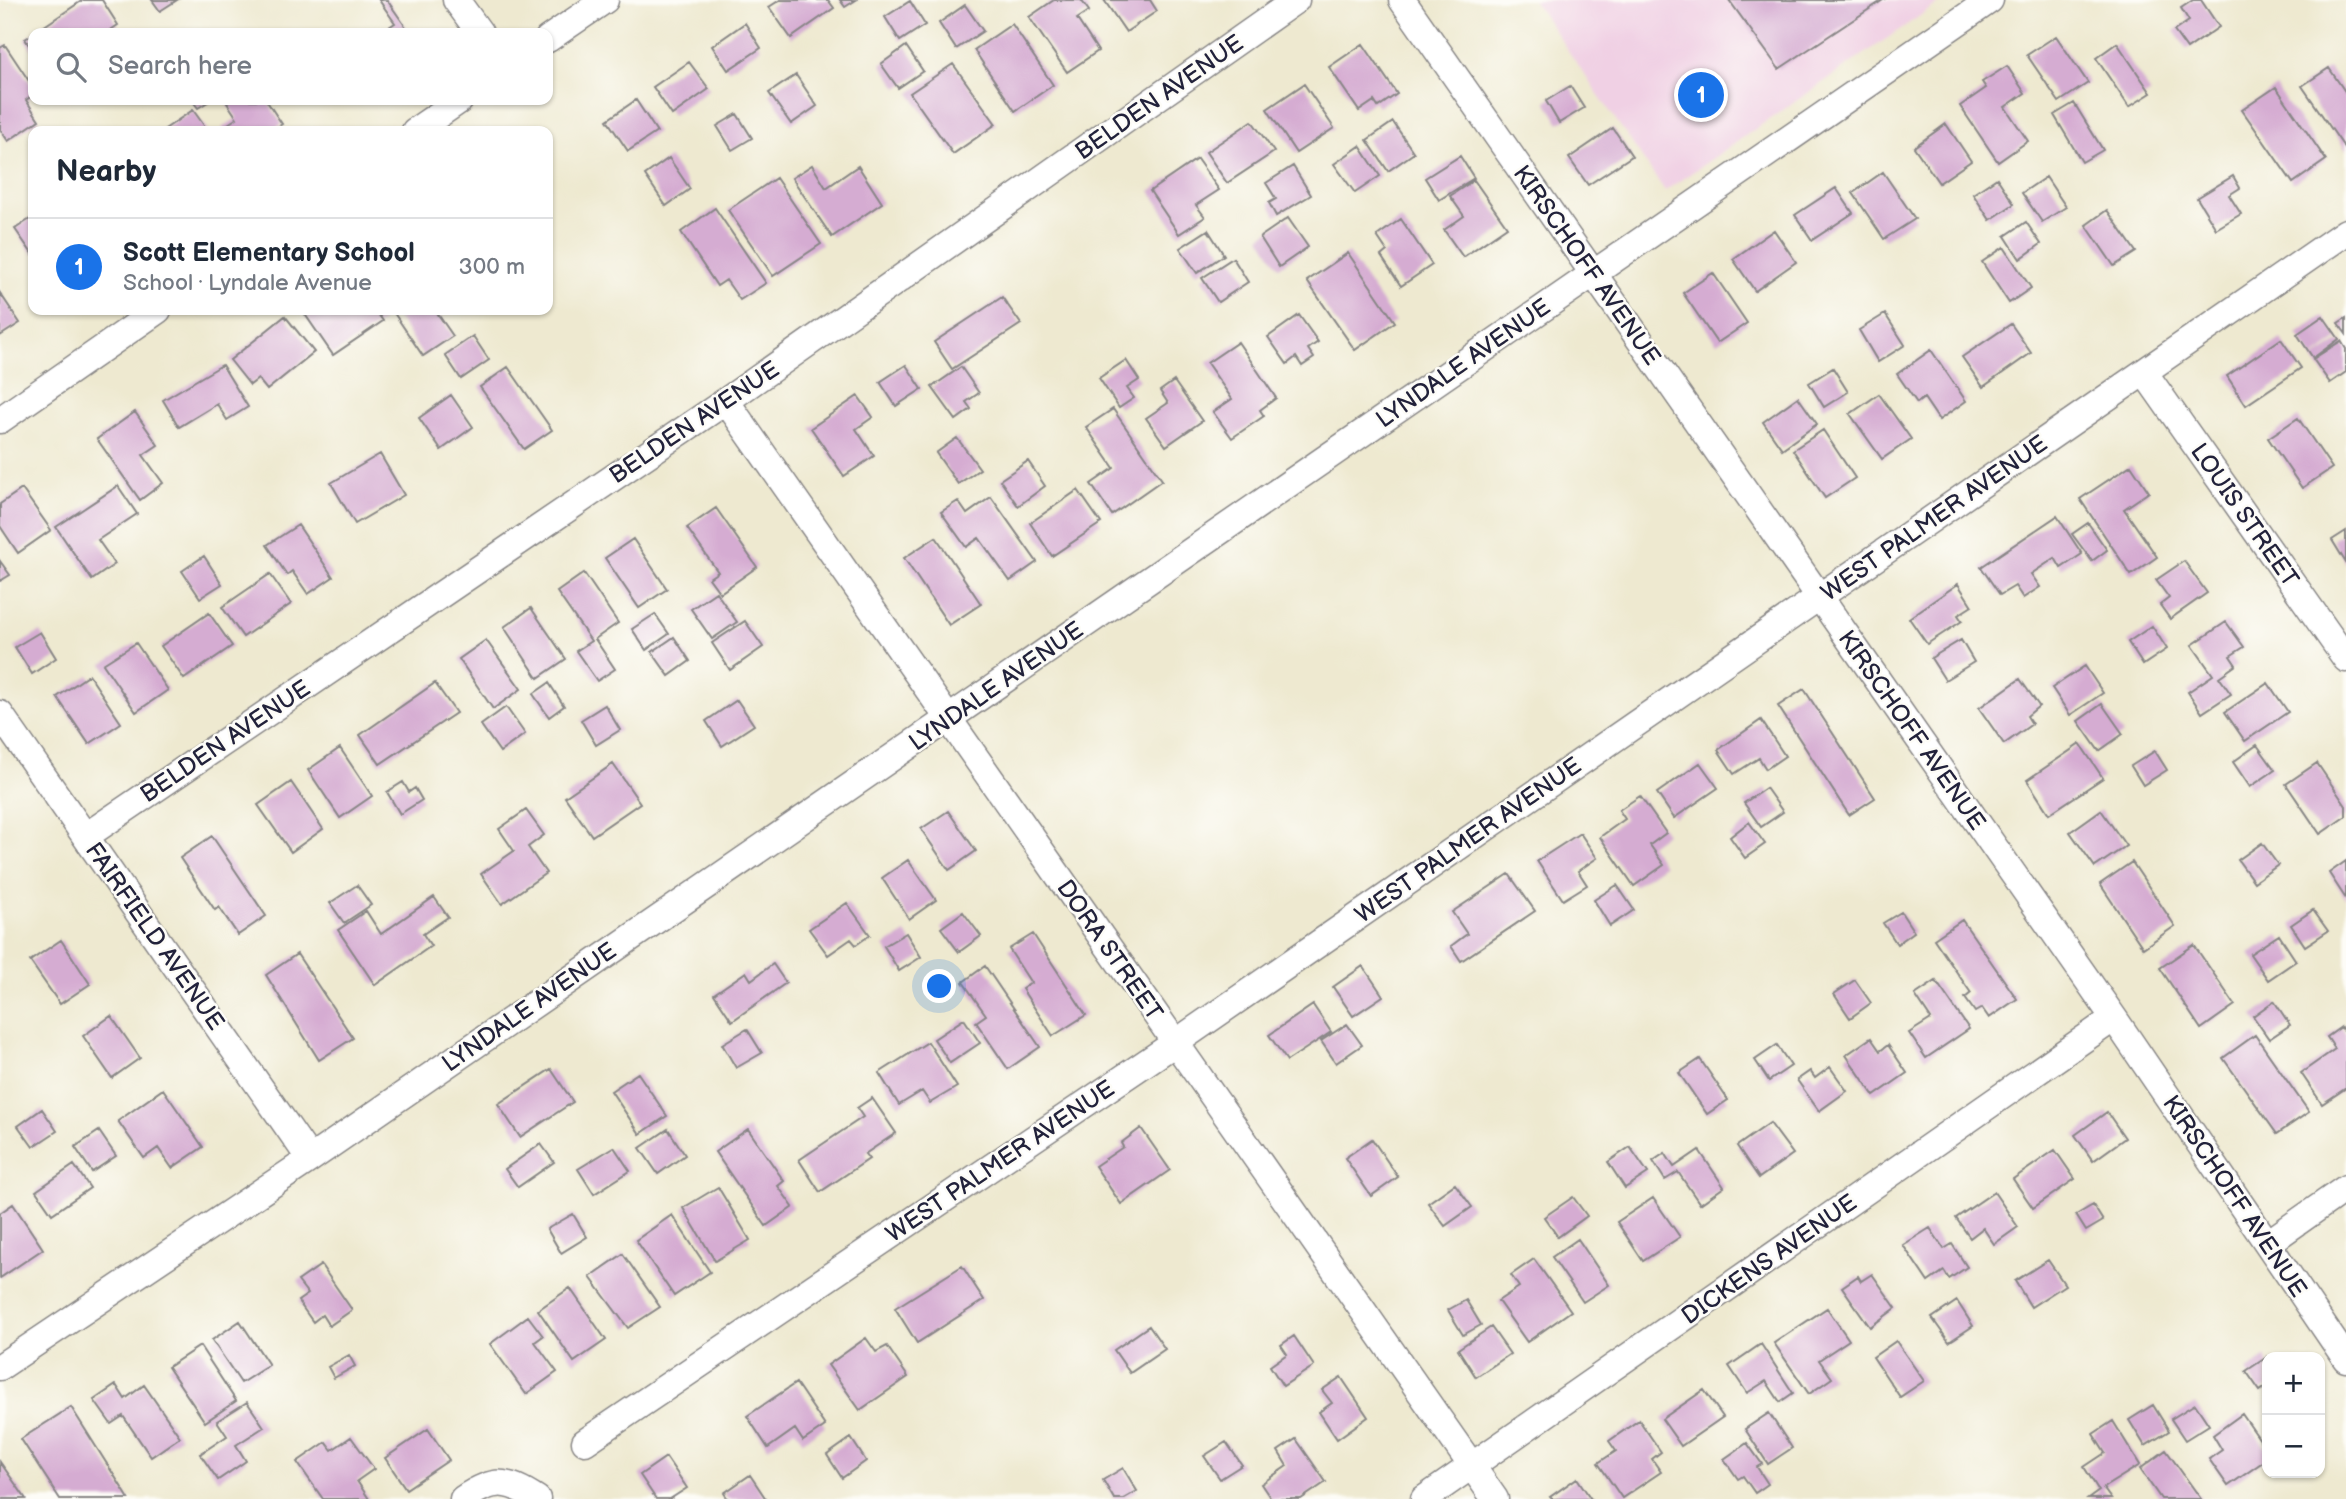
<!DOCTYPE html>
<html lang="en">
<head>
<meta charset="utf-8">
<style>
  body { margin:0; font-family:"Balsamiq Sans",sans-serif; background:#f6f6f7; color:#1f2937 }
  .controls { position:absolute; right:21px; bottom:21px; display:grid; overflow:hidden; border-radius:14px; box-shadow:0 2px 5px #0004 }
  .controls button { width:63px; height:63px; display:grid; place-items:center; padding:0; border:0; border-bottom:2px solid #e0e1e3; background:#fff; color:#1f2937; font:35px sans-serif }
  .you { position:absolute; left:940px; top:987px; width:24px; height:24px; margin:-18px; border:5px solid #fff; border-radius:50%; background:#1a73e8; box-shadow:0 0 0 10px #1a73e833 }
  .badge { display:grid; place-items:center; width:46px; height:46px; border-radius:50%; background:#1a73e8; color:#fff; font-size:23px; font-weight:700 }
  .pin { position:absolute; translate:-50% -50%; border:4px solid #fff; box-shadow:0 2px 7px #0006 }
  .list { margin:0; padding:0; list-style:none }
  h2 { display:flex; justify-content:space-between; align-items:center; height:91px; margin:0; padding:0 28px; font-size:30px }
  h2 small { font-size:23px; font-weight:400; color:#747a83 }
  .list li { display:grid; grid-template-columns:46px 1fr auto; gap:21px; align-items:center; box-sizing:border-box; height:98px; padding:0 28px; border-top:2px solid #e0e1e3 }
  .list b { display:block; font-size:26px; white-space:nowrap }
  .list p { margin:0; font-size:23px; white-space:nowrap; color:#747a83 }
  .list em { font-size:23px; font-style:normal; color:#747a83 }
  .icon { flex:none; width:38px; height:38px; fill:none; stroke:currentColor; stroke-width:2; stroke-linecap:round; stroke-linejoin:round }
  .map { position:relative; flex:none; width:2346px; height:1499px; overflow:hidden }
  .search { position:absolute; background:#fff; box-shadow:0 2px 5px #0004; left:28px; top:28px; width:525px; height:77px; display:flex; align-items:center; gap:18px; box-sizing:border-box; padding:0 24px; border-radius:14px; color:#747a83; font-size:26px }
  .panel { position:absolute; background:#fff; box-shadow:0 2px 5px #0004; left:28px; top:126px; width:525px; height:189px; border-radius:14px }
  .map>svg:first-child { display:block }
  .built { fill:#f0d0e4 }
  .building { fill:#d5acd2 }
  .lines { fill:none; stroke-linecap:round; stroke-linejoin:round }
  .minor-casing { stroke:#888686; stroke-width:29 }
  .minor { stroke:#fff; stroke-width:26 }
  .labels { text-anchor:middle; stroke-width:5; stroke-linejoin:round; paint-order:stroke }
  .street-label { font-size:24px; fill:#22223b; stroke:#fdfcf7 }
</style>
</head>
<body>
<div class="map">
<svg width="2346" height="1499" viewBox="0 0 2346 1499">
  <rect width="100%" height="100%" fill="#fdfcf7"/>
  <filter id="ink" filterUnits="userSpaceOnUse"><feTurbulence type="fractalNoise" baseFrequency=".0143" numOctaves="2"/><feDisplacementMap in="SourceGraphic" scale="14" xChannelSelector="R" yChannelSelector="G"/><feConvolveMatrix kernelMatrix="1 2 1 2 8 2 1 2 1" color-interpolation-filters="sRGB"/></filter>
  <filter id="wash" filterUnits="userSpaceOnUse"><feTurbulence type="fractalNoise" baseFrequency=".00686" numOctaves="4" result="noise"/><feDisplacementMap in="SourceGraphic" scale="28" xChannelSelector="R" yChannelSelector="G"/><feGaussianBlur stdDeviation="1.57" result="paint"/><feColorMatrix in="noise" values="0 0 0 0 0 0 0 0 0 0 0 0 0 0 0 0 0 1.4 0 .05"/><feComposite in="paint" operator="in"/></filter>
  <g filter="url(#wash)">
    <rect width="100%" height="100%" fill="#eee9d0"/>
    <path class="built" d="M1533,0H1943L1665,191Z"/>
    <g id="blocks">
      <path class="building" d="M83,0H102L118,25L106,33H34Z
        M152,0H177L160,11Z
        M379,0H387L410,33H380L395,23Z
        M780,0H828L834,8L791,38L769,7Z
        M840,0H856L845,7Z
        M1054,0H1081L1089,11L1077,19L1098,51L1067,72L1029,17Z
        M1104,0H1150L1157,11L1126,32Z
        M1729,0H1883L1779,69Z
        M2193,0H2201L2219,27L2187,49L2174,31L2189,21L2181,8Z
        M910,1L925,25L900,41L885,17Z
        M965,5L983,31L956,49L939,23Z
        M745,23L761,48L728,70L712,46Z
        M1012,24L1053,85L1015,111L974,50Z
        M33,34V51L25,39Z
        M2056,36L2088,83L2059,102L2027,55Z
        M2117,43L2151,93L2129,107L2096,58Z
        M1363,44L1397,94L1378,107L1374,101L1359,111L1329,67Z
        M5,45L33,87V95L26,100L39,120L8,141L0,129V48Z
        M906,46L923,71L898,88L881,64Z
        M689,62L709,89L672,115L653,87Z
        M953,64L996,124L953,154L910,93Z
        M2007,66L2025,93L2005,107L2028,141L1998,162L1960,106L1986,88L1982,82Z
        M2329,68L2346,93V150L2302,86Z
        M796,75L817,106L791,124L769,93Z
        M1304,84L1334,128L1296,153L1267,109Z
        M1570,86L1584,108L1559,123L1546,101Z
        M2276,87L2326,160L2293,183L2242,110Z
        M192,100H211L198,108Z
        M231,100H266L282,124L271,131H224L222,128L237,118L227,103Z
        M636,100L657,132L628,151L607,120Z
        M2074,103L2103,150L2082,162L2054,115Z
        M193,110L208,131H162Z
        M737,114L752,138L732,150L717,126Z
        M1252,121L1274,152L1227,183L1206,152Z
        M1393,122L1414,153L1388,171L1367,140Z
        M1946,124L1971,161L1939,183L1914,147Z
        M1613,128L1632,156L1588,185L1569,158Z
        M1360,146L1380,176L1355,193L1334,164Z
        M1460,156L1474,178L1439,200L1425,178Z
        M669,158L690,189L666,206L645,175Z
        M1197,159L1219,190L1196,205L1205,217L1179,234L1150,191Z
        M812,165L826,188L858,166L882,203L832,237L792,178Z
        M1293,166L1311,195L1276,216L1269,203L1276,199L1266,183Z
        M1883,172L1915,219L1884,239L1853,193Z
        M2233,176L2240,188L2229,195L2241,214L2216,229L2197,198Z
        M2046,177L2066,207L2042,222L2022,193Z
        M776,178L821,244L773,276L728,210Z
        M1997,178L2014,204L1990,220L1973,194Z
        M1474,180L1507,227L1463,257L1444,230L1464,216L1450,196Z
        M1836,188L1853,213L1812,240L1795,215Z
        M715,208L766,283L740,300L726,280L717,286L681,232Z
        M2107,210L2136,252L2114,266L2086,225Z
        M33,217V255L15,229Z
        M1288,218L1308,247L1279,267L1260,237Z
        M1401,219L1432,265L1401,286L1381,256L1387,251L1377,236Z
        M2026,222L2041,244L2020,259L2005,236Z
        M1208,230L1224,255L1197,273L1180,248Z
        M1774,230L1796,262L1755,291L1733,259Z
        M2004,247L2031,288L2009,303L1982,262Z
        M1348,253L1395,322L1355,350L1307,281Z
        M1233,258L1248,282L1218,302L1202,278Z
        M1713,273L1747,323L1717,343L1683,293Z
        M0,293L20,323L0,336Z
        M1002,297L1021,324L952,369L934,342Z
        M302,310H375L383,321L333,355Z
        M398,310H435L453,336L423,356L394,313Z
        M1885,314L1905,345L1878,362L1859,330Z
        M1299,315L1318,342L1308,349L1314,358L1302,366L1296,357L1287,364L1268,337Z
        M285,316L314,352L267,390L258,379L250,385L230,360Z
        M2323,316L2339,339L2313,358L2297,334Z
        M2346,318V334L2338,323Z
        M2011,324L2031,353L1983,387L1962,357Z
        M473,336L489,360L461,379L445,355Z
        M2281,339L2301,368L2246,405L2227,376Z
        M2341,341L2346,349V372L2330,383L2313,359Z
        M1238,342L1276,398L1260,410L1264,416L1232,438L1213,412L1232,399L1207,363Z
        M1931,350L1966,401L1939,420L1924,398L1917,403L1897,374Z
        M1126,360L1139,380L1127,388L1134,398L1119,408L1099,378Z
        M222,365L248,407L227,420L217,404L179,427L163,400Z
        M906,365L922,389L896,406L880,382Z
        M508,367L552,430L524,449L480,387Z
        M961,367L979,393L966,402L971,409L956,420L932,387Z
        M1833,368L1848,392L1824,407L1809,383Z
        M1174,381L1202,421L1166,446L1146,418L1168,403L1160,391Z
        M1879,394L1911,439L1882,459L1850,414Z
        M451,395L473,427L441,450L419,418Z
        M858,396L873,417L856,429L874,456L844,476L811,428Z
        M1798,397L1817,424L1782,449L1763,422Z
        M1113,409L1162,480L1112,515L1091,484L1114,468L1086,427Z
        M135,412L158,445L143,455L163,483L140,500L97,439Z
        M2298,418L2332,468L2302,488L2268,438Z
        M1823,430L1855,478L1825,498L1793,450Z
        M957,438L980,469L958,484L936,453Z
        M380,454L404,495L355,524L331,483Z
        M1028,461L1045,486L1018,506L1000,480Z
        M2131,465L2149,492L2124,509L2157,557L2131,575L2080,499Z
        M118,486L137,514L98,540L115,564L92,580L56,527Z
        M22,489L51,530L18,553L0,526V504Z
        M1078,490L1101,523L1052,556L1030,523Z
        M991,497L1037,562L1010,581L979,538L966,547L941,512L958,501L967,514Z
        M716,508L757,567L720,593L709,578L718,572L687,528Z
        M2057,516L2082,554L2061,568L2055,558L2031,574L2040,587L2023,598L2015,586L2000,595L1981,567Z
        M2088,523L2107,550L2092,561L2072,534Z
        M298,525L333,577L308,594L292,571L287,575L267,545Z
        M2346,531V563L2332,540Z
        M936,537L981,604L949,625L904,558Z
        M633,539L667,589L639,608L605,558Z
        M204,556L222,584L200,598L182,571Z
        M0,561L10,575L0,581Z
        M2184,561L2207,593L2170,619L2160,605L2169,598L2156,580Z
        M584,573L618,623L595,639L615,669L597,681L576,651L591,641L557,592Z
        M270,574L291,604L243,637L222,607Z
        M1958,584L1972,606L1958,615L1962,621L1927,644L1909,618Z
        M716,592L737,622L712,639L691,609Z
        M531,608L566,659L538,678L504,627Z
        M209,613L232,646L184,679L161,646Z
        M655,614L669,634L646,650L632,629Z
        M745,621L763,647L730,670L712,643Z
        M2226,622L2244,647L2230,656L2236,665L2219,677L2231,694L2202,713L2188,692L2213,675L2192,645Z
        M2152,626L2167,649L2143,665L2128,642Z
        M40,632L56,658L32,674L15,647Z
        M674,637L690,661L669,676L652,652Z
        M486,640L521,689L493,709L459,659Z
        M1961,640L1974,662L1945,680L1931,658Z
        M136,643L168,690L136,712L103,664Z
        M2085,666L2103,693L2070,715L2052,688Z
        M89,675L121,723L89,744L57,697Z
        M2020,679L2039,706L2027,716L2032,724L2004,744L1979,708Z
        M435,683L456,713L380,764L360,735Z
        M549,683L564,706L549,717L533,694Z
        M2268,683L2288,712L2245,741L2225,712Z
        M1804,689L1875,798L1849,815L1778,706Z
        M737,700L754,725L722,746L706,721Z
        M2102,704L2123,734L2099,751L2078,721Z
        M605,705L620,730L596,745L581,720Z
        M506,707L525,734L500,752L481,725Z
        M1761,720L1785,756L1766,769L1759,758L1734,774L1718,750Z
        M2080,744L2103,778L2049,814L2027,780Z
        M2257,745L2275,770L2250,787L2233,762Z
        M340,748L372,796L340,818L308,770Z
        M2155,751L2167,770L2143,785L2131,766Z
        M1700,763L1718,788L1674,818L1657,793Z
        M2317,763L2346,806V816L2320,834L2286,784Z
        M613,764L640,803L592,836L565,797Z
        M291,782L323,829L291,852L258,805Z
        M403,782L409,792L415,788L422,800L400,814L387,792Z
        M1766,788L1783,812L1761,827L1744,803Z
        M1640,796L1666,833L1650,845L1664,865L1634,886L1600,837L1625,819L1619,810Z
        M526,810L544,835L528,847L546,873L502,904L481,874L514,851L499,829Z
        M2101,810L2126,846L2095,867L2070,832Z
        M948,811L976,851L949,870L921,829Z
        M1749,822L1765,844L1745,858L1730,837Z
        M1580,833L1597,858L1578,871L1587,885L1563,900L1537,861Z
        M212,836L266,916L238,935L219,907L215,910L180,858Z
        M2262,843L2278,865L2254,882L2238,860Z
        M908,860L936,900L909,919L882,878Z
        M2346,861V899L2329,873Z
        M2132,862L2175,926L2143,948L2100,884Z
        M1509,874L1535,911L1461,961L1451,946L1467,934L1452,912Z
        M357,885L371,905L344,923L330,903Z
        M1617,885L1634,910L1610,926L1594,900Z
        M434,897L448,917L423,934L431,946L375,985L338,930L366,911L381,934Z
        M847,903L870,935L856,945L851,939L828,955L809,929Z
        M2313,910L2328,931L2305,946L2291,925Z
        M963,912L981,936L959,952L941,928Z
        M1901,912L1914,932L1897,944L1883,923Z
        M1962,920L2017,999L1989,1018L1982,1008L1975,1012L1965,998L1971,993L1934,939Z
        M906,933L921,957L899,971L884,946Z
        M1033,934L1086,1015L1053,1036L1022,989L1031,983L1009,949Z
        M2279,935L2296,961L2268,980L2250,954Z
        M61,940L90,984L60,1004L30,961Z
        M2194,945L2235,1005L2201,1029L2160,968Z
        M297,954L353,1038L319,1060L266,975Z
        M773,964L786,983L732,1021L714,994L746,972L751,980Z
        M985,966L1040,1047L1008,1069L976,1022L986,1015L963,982Z
        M1363,966L1383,996L1353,1016L1333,987Z
        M1855,980L1871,1003L1850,1018L1834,994Z
        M1936,981L1969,1029L1926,1058L1909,1033L1931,1019L1915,995Z
        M2274,1001L2290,1025L2269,1039L2253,1016Z
        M1313,1005L1331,1032L1287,1061L1269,1035Z
        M111,1016L140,1058L112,1078L83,1036Z
        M964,1019L980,1043L950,1063L934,1039Z
        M1347,1024L1362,1045L1336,1063L1321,1041Z
        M2341,1027L2346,1035V1088L2322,1104L2301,1073L2335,1049L2327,1037Z
        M747,1029L762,1053L736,1068L722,1044Z
        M2255,1035L2309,1112L2277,1134L2223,1058Z
        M1871,1038L1880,1051L1888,1045L1907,1073L1874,1096L1846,1055Z
        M928,1042L957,1087L930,1103L922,1091L899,1105L879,1073Z
        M1777,1045L1791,1066L1769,1081L1755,1060Z
        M1700,1059L1728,1100L1707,1114L1679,1073Z
        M1830,1067L1847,1091L1819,1111L1797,1080L1810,1071L1815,1078Z
        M551,1069L573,1102L520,1137L498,1104Z
        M638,1073L667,1116L640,1134L611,1091Z
        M163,1089L203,1147L172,1168L158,1148L144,1158L118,1121Z
        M872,1098L896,1133L865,1154L869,1159L820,1192L799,1160L863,1117L857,1108Z
        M42,1109L57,1131L33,1147L18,1126Z
        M2107,1112L2125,1138L2093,1161L2075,1135Z
        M1770,1123L1793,1154L1759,1178L1737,1146Z
        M1141,1128L1170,1170L1121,1204L1095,1166L1123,1147L1121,1143Z
        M668,1129L685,1155L658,1174L640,1148Z
        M748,1129L784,1181L778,1186L793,1207L766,1226L715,1152Z
        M99,1131L116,1156L92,1172L75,1147Z
        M1372,1139L1398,1177L1371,1196L1345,1158Z
        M541,1144L554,1162L518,1187L505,1169Z
        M614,1147L630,1171L594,1194L578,1169Z
        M1630,1147L1648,1173L1625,1188L1608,1162Z
        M1699,1150L1724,1187L1700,1204L1678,1172L1665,1180L1653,1161L1665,1153L1674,1167Z
        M2055,1150L2075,1179L2033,1208L2013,1179Z
        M74,1165L90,1188L52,1214L36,1191Z
        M1455,1184L1472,1207L1445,1226L1428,1203Z
        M718,1187L750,1240L715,1261L683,1208Z
        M1994,1192L2018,1227L1994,1244L1983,1228L1970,1238L1956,1218Z
        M1573,1197L1587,1216L1558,1237L1544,1217Z
        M1653,1198L1680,1237L1643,1261L1617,1222Z
        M13,1204L43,1249L0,1278V1213Z
        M2093,1205L2103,1221L2086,1231L2076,1215Z
        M573,1214L587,1237L561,1253L547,1229Z
        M672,1215L710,1272L674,1296L636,1240Z
        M1930,1228L1944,1249L1952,1244L1967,1267L1949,1279L1944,1271L1928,1282L1903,1245Z
        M1578,1239L1609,1285L1583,1302L1552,1257Z
        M623,1254L660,1307L628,1328L590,1277Z
        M1534,1259L1571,1311L1527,1342L1498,1301L1519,1287L1511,1275Z
        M2048,1260L2065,1285L2031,1307L2015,1281Z
        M321,1265L352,1310L329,1326L322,1315L313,1322L298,1301L308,1294L298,1281Z
        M962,1266L984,1300L917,1343L895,1308Z
        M1872,1274L1896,1308L1870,1327L1842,1287L1858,1276L1861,1281Z
        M570,1288L606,1340L574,1362L538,1310Z
        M1466,1300L1481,1325L1463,1335L1448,1310Z
        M1957,1301L1973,1326L1949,1342L1932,1318Z
        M1827,1308L1849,1340L1819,1360L1832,1378L1809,1394L1774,1343Z
        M528,1316L543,1336L535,1342L557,1372L526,1394L490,1344Z
        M240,1321L269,1365L241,1383L212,1340Z
        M1149,1326L1165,1349L1130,1373L1114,1350Z
        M1491,1327L1510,1354L1476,1377L1458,1349Z
        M1294,1336L1314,1366L1283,1386L1270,1366L1287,1354L1281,1345Z
        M866,1338L876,1352L887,1346L908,1377L860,1410L828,1365Z
        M1896,1341L1924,1381L1900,1397L1873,1357Z
        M1761,1344L1793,1393L1780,1402L1766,1381L1747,1393L1729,1366Z
        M200,1346L236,1401L205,1422L168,1367Z
        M349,1355L355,1366L334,1378L328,1367Z
        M2267,1357V1386L2260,1391L2246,1371Z
        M1341,1377L1368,1417L1337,1439L1319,1412L1332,1403L1322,1390Z
        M796,1383L825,1426L803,1441L795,1429L768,1448L747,1416Z
        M116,1385L125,1399L144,1385L180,1437L151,1457L123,1416L111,1424L94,1400Z
        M1704,1390L1723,1417L1681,1446L1662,1419Z
        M247,1402L264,1427L236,1445L246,1461L218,1480L200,1454L227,1436L217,1421Z
        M2195,1404L2209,1425L2185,1440L2171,1419Z
        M2153,1405L2169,1431L2145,1446L2129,1420Z
        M71,1407L129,1499H60L21,1439Z
        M1769,1413L1792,1448L1768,1464L1745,1429Z
        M2242,1414L2267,1450V1459L2228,1486L2209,1459L2222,1450L2213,1435Z
        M1639,1420L1661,1452L1652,1459L1661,1472L1622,1498L1598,1463L1616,1451L1609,1441Z
        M2113,1421L2140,1465L2103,1488L2111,1499H2088L2099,1491L2084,1467L2105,1453L2093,1434Z
        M428,1429L449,1460L406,1489L385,1458Z
        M351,1437L374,1469L357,1481L369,1499H323L297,1462L326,1442L332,1450Z
        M851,1438L866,1461L842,1478L827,1455Z
        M1296,1439L1326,1482L1301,1499H1271L1261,1484L1287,1466L1278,1451Z
        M1226,1442L1242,1465L1220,1479L1204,1456Z
        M1747,1443L1762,1464L1757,1467L1768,1484L1755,1493L1743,1476L1738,1479L1724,1459Z
        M2166,1450L2201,1499H2161L2140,1469Z
        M666,1457L687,1488L670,1499H656L640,1475Z
        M0,1462L26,1499H0Z
        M1123,1468L1137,1491L1123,1499H1114L1103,1480Z
        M750,1475L766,1499H728L724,1493Z
        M1577,1478L1591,1499H1552L1550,1497Z"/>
    </g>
  </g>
  <g filter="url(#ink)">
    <use href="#blocks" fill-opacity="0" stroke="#888686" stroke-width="2"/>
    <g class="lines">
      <defs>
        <path id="minor" d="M456,0L480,33
          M1402,0L2114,1018L2346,1359
          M548,39L605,0
          M415,131L460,100
          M2144,372L2346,659
          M726,401L1495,1499
          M0,420L158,310
          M0,714L310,1159
          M86,836L726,401L1296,0
          M2268,1243L2346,1188
          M0,1367L310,1159L1990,0
          M585,1442L1175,1043L2346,232
          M463,1499C493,1478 508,1479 537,1499
          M1424,1499L2114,1018"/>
      </defs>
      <use href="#minor" class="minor-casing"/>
      <use href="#minor" class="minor"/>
    </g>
  </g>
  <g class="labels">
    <g class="street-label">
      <text transform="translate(1159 97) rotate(-35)" y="8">BELDEN AVENUE</text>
      <text transform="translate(1587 265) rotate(55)" y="8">KIRSCHOFF AVENUE</text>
      <text transform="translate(1463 363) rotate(-35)" y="8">LYNDALE AVENUE</text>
      <text transform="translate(694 422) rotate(-34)" y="8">BELDEN AVENUE</text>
      <text transform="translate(2245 515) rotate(55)" y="8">LOUIS STREET</text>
      <text transform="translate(1934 518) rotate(-35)" y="8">WEST PALMER AVENUE</text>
      <text transform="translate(996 686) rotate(-35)" y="8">LYNDALE AVENUE</text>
      <text transform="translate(1912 730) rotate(55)" y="8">KIRSCHOFF AVENUE</text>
      <text transform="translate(225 741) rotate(-34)" y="8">BELDEN AVENUE</text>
      <text transform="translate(1468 840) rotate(-35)" y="8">WEST PALMER AVENUE</text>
      <text transform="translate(155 936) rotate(55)" y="8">FAIRFIELD AVENUE</text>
      <text transform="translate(1110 950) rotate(55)" y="8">DORA STREET</text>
      <text transform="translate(529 1007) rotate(-35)" y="8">LYNDALE AVENUE</text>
      <text transform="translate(1000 1161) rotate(-34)" y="8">WEST PALMER AVENUE</text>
      <text transform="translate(2235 1196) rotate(56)" y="8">KIRSCHOFF AVENUE</text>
      <text transform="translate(1769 1259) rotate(-35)" y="8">DICKENS AVENUE</text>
    </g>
  </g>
</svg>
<div class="controls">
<button>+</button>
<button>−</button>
</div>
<div class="you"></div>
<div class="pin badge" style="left:1701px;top:95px">1</div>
<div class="search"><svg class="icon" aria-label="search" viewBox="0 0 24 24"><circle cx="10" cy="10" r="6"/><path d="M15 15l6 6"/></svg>Search here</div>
<section class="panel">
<h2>Nearby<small></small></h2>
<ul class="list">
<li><span class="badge">1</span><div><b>Scott Elementary School</b><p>School · Lyndale Avenue</p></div><em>300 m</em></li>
</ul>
</section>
</div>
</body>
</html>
